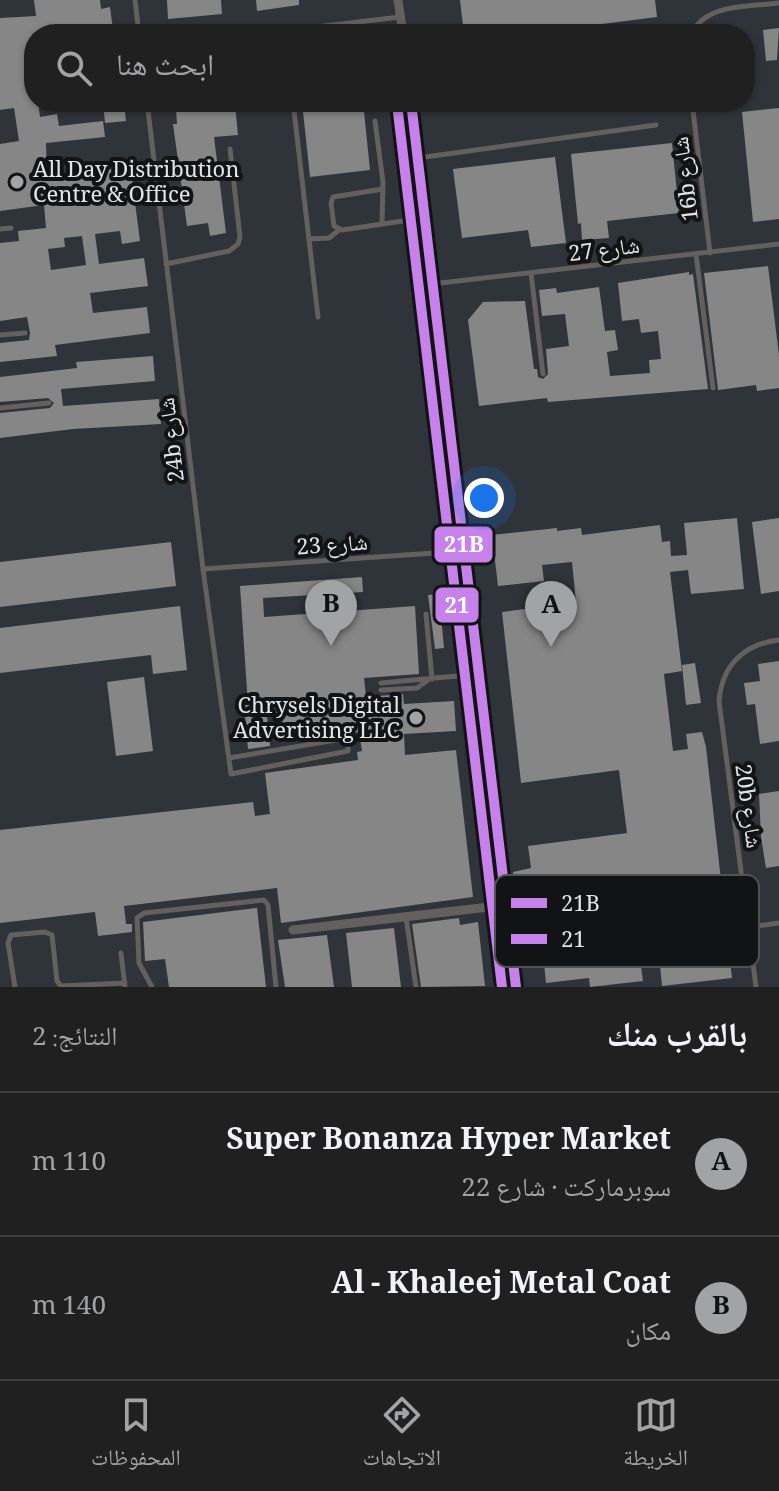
<!DOCTYPE html>
<html lang="ar">
<head>
<meta charset="utf-8">
<style>
  body { margin:0; font-family:Georgia,"Noto Naskh Arabic",serif; background:#28282a; color:#f1f3f6; direction:rtl }
  .you { position:absolute; left:484px; top:498px; width:28px; height:28px; margin:-20px; border:6px solid #fff; border-radius:50%; background:#1a73e8; box-shadow:0 0 0 12px #1a73e833 }
  .badge { display:grid; place-items:center; width:52px; height:52px; border-radius:50%; background:#a2a3a5; color:#111; font-size:26px; font-weight:700 }
  .pin { position:absolute; translate:-50% -66px; filter:drop-shadow(0 2px 4px #0008) }
  .pin::after { content:''; position:absolute; top:42px; width:28px; height:24px; background:inherit; clip-path:polygon(0 0,100% 0,50% 100%) }
  .list { margin:0; padding:0; list-style:none }
  h2 { display:flex; justify-content:space-between; align-items:center; height:104px; margin:0; padding:0 32px; font-size:34px }
  h2 small { font-size:26px; font-weight:400; color:#a2a3a5 }
  .list li { display:grid; grid-template-columns:52px 1fr auto; gap:24px; align-items:center; box-sizing:border-box; height:144px; padding:0 32px; border-top:2px solid #3d3e3f }
  .list b { display:block; font-size:30px; white-space:nowrap }
  .list p { margin:0; font-size:26px; white-space:nowrap; color:#a2a3a5 }
  .list em { font-size:26px; font-style:normal; color:#a2a3a5 }
  .icon { flex:none; width:44px; height:44px; fill:none; stroke:currentColor; stroke-width:2; stroke-linecap:round; stroke-linejoin:round }
  .map { position:relative; flex:none; width:779px; height:987px; overflow:hidden; direction:ltr }
  .search { position:absolute; background:#202021; box-shadow:0 2px 6px #0004; left:24px; right:24px; top:24px; height:88px; display:flex; align-items:center; gap:20px; box-sizing:border-box; padding:0 28px; border-radius:32px; color:#a2a3a5; font-size:30px }
  .sheet { height:392px; background:#202021 }
  nav { display:flex; justify-content:space-around; align-items:center; box-sizing:border-box; height:112px; border-top:2px solid #3d3e3f; background:#202021; font-size:22px; color:#a2a3a5 }
  nav a { display:grid; justify-items:center; gap:4px }
  nav .on { color:#a2a3a5 }
  .map>svg:first-child { display:block }
  .built { fill:#2f333a; fill-rule:evenodd }
  .building { fill:#868687; fill-rule:evenodd }
  .lines { fill:none; stroke-linecap:round; stroke-linejoin:round }
  .lane { stroke:#63605e; stroke-width:5 }
  .street { stroke:#63605e; stroke-width:9 }
  .bus-1-casing { stroke:#121314; stroke-width:16 }
  .bus-2-casing { stroke:#121314; stroke-width:16 }
  .bus-1 { stroke:#c682ea; stroke-width:10 }
  .bus-2 { stroke:#c682ea; stroke-width:10 }
  .poi-dot { fill:#a2a3a5; stroke:#121314; stroke-width:3 }
  .labels { text-anchor:middle; stroke-width:8; stroke-linejoin:round; paint-order:stroke }
  .poi-label { font-size:22px; fill:#e3e4e6; stroke:#121314; text-anchor:start }
  .street-label { font-size:22px; fill:#e3e4e6; stroke:#121314 }
  .key { fill:#121314; stroke:#515253; stroke-width:2 }
  .key-label { font-size:22px; fill:#e3e4e6 }
  .line-badge { stroke:#121314; stroke-width:3 }
  .badge-label { font-size:22px; text-anchor:middle; font-weight:bold; fill:#fff }
</style>
</head>
<body>
<div class="map">
<svg width="779" height="987" viewBox="0 0 779 987">
  <rect width="100%" height="100%" fill="#2a2b2c"/>
  <path class="built" d="M0,0H779V987H0ZM34,34H745V102H34Z"/>
  <path class="building" d="M34,0H100L101,9L110,7L113,30L75,34H34V102H38L40,117L57,114L59,126L103,121L105,137L46,143L47,177L130,164L140,241L122,244L120,231L95,234L99,264L144,258L148,286L90,293L93,313L147,307L150,333L55,345L57,356L0,362V343L29,340L30,333L27,317L0,321V243L19,241L18,231L46,228L44,205L0,211V144L19,141L14,108L0,110V18L36,16ZM82,236L86,265L51,270L48,249L65,247L64,238Z
    M167,0H221L222,14L168,19Z
    M256,0H299V5L257,11Z
    M460,0H655L657,17L523,34H464Z
    M779,28L777,60L766,61L763,30Z
    M103,102H124L126,121L105,123Z
    M302,102H363L370,170L310,177Z
    M470,102H503V107L471,111Z
    M235,105L238,135L214,137L226,233L210,236L208,223L187,226L173,124H177L176,109L187,108V111Z
    M779,108V219L753,222L742,112Z
    M672,143L679,213L607,221L609,238L582,240L581,223L578,224L571,154Z
    M555,157L566,243L531,247L528,230L462,238L453,169Z
    M768,266L779,355V388L757,391L756,385L718,390L704,273Z
    M689,272V275L693,274L708,389L548,402L547,398L479,406L468,320L483,302L525,301L534,369H537L538,377L543,379L548,374L546,349L569,346L565,314L542,316L539,290L556,288L557,293L599,287L605,331L615,330L618,350L607,352L610,376L650,373L649,360L661,359L658,331L641,333L639,319L622,321L618,283Z
    M153,356L155,381L61,389L63,406L159,399L161,424L73,429L0,438V413L50,408L54,403L48,398L0,402V377L77,368L76,362Z
    M737,518L744,589L691,594L688,570L670,572L682,671L664,674L673,751L688,749L686,734L702,732L706,747L732,978L662,986L659,955L652,956L645,907L626,910L634,968L641,967L643,981L590,987L589,978L546,983L539,916L604,909L602,893L535,901L532,879L515,883L513,872L531,868L528,846L627,833L625,818L619,770L521,783L502,612L576,602L572,562L542,565L544,581L498,586L492,535L557,528V531L581,528L582,535L660,525L662,542L670,541L671,556L687,555L684,523Z
    M779,518V591L761,594L752,522Z
    M171,542L176,586L0,607V562Z
    M362,577L363,592L263,598L264,617L415,606L419,674L364,678L366,697L403,694L404,704L454,701L456,731L404,734L405,755L456,750L473,897L281,923L277,888L124,906L126,924H132V932L98,936L95,912L0,923V830L253,802L255,816L270,814L265,773L358,760L357,752L362,751L359,732L285,740L282,716L267,717L270,746L248,749L244,705H248L240,586Z
    M439,594L444,648L435,649L428,595Z
    M180,606L187,670L153,674L151,655L0,673V628Z
    M779,661V741L760,744L755,704L747,705L744,683L760,681L758,664Z
    M695,663L701,703L686,705L682,665Z
    M144,677L153,751L116,756L107,682Z
    M779,791V866L766,868L761,837L759,794Z
    M257,908L266,987H169L165,959L145,961L143,922Z
    M459,918L460,925L478,922L485,986L421,987L412,924Z
    M394,928L401,987H352L346,933Z
    M327,935L334,987H285L278,940Z"/>
  <g class="lines">
    <path class="lane" d="M135,0L139,34
      M257,34L400,17
      M691,34C707,3 748,7 779,3
      M147,102L203,569L231,774L348,751V738L229,758
      M293,102L318,317
      M692,102L710,253
      M375,121L383,182L382,223
      M418,158L656,125
      M383,189L333,197L331,203L334,226L342,230L423,218
      M0,229L11,228
      M309,239L329,238L339,230
      M696,254L713,388
      M166,264L229,251L238,244L240,237L230,149
      M531,273L543,374
      M432,284L779,244
      M0,335L25,333
      M0,408L49,403
      M203,569L463,551
      M426,614L432,679
      M381,683L479,674
      M381,690L417,688L428,680
      M406,917L416,987
      M749,927L779,923
      M121,953L125,987
      M15,987L8,943L11,935L45,932L52,935L57,981L61,986L125,983
      M152,987L139,963L137,918L144,913L264,900L268,905L276,987
      M756,987L719,701C722,665 744,644 779,640"/>
    <path class="street" d="M398,0L403,34
      M411,102L516,987
      M293,930L506,905"/>
    <defs>
      <path id="bus-1" d="M411,102L516,987"/>
      <path id="bus-2" d="M397,104L502,987"/>
    </defs>
    <use href="#bus-1" class="bus-1-casing"/>
    <use href="#bus-2" class="bus-2-casing"/>
    <use href="#bus-1" class="bus-1"/>
    <use href="#bus-2" class="bus-2"/>
  </g>
  <g class="poi-dot">
    <circle cx="17" cy="182" r="8"/>
    <circle cx="416" cy="718" r="8"/>
  </g>
  <g class="labels">
    <g class="poi-label">
      <text x="33" y="177">All Day Distribution<tspan x="33" dy="25">Centre &amp; Office</tspan></text>
      <text x="400" y="713" text-anchor="end">Chrysels Digital<tspan x="400" dy="25">Advertising LLC</tspan></text>
    </g>
    <g class="street-label">
      <text transform="translate(685 179) rotate(-97)" y="8">16b شارع</text>
      <text transform="translate(604 249) rotate(-7)" y="8">شارع 27</text>
      <text transform="translate(171 440) rotate(-97)" y="8">24b شارع</text>
      <text transform="translate(332 544) rotate(-4)" y="8">شارع 23</text>
      <text transform="translate(749 806) rotate(82)" y="8">20b شارع</text>
    </g>
  </g>
  <rect x="495" y="875" width="264" height="92" rx="12" class="key"/>
  <rect x="511" y="898" width="36" height="10" fill="#c682ea"/>
  <rect x="511" y="934" width="36" height="10" fill="#c682ea"/>
  <g class="key-label">
    <text x="561" y="911">21B</text>
    <text x="561" y="947">21</text>
  </g>
  <g class="line-badge">
    <rect x="433" y="525" width="61" height="39" rx="8" fill="#c682ea"/>
    <rect x="434" y="586" width="46" height="38" rx="8" fill="#c682ea"/>
  </g>
  <g class="badge-label">
    <text x="464" y="552">21B</text>
    <text x="457" y="613">21</text>
  </g>
</svg>
<div class="you"></div>
<div class="pin badge" style="left:551px;top:647px">A</div>
<div class="pin badge" style="left:331px;top:646px">B</div>
<div class="search"><svg class="icon" aria-label="search" viewBox="0 0 24 24"><circle cx="10" cy="10" r="6"/><path d="M15 15l6 6"/></svg>ابحث هنا</div>
</div>
<section class="sheet">
<h2>بالقرب منك<small>النتائج: 2</small></h2>
<ul class="list">
<li><span class="badge">A</span><div><b>Super Bonanza Hyper Market</b><p>سوبرماركت · شارع 22</p></div><em>110 m</em></li>
<li><span class="badge">B</span><div><b>Al - Khaleej Metal Coat</b><p>مكان</p></div><em>140 m</em></li>
</ul>
</section>
<nav>
<a class="on"><svg class="icon" aria-label="map" viewBox="0 0 24 24"><path d="M3 6l6-2 6 2 6-2v14l-6 2-6-2-6 2zM9 4v14M15 6v14"/></svg>الخريطة</a>
<a><svg class="icon" aria-label="directions" viewBox="0 0 24 24"><path d="M12 3l9 9-9 9-9-9zM9 14v-3h6M13 9l2 2-2 2"/></svg>الاتجاهات</a>
<a><svg class="icon" aria-label="saved" viewBox="0 0 24 24"><path d="M7 4h10v16l-5-4-5 4z"/></svg>المحفوظات</a>
</nav>
</body>
</html>
